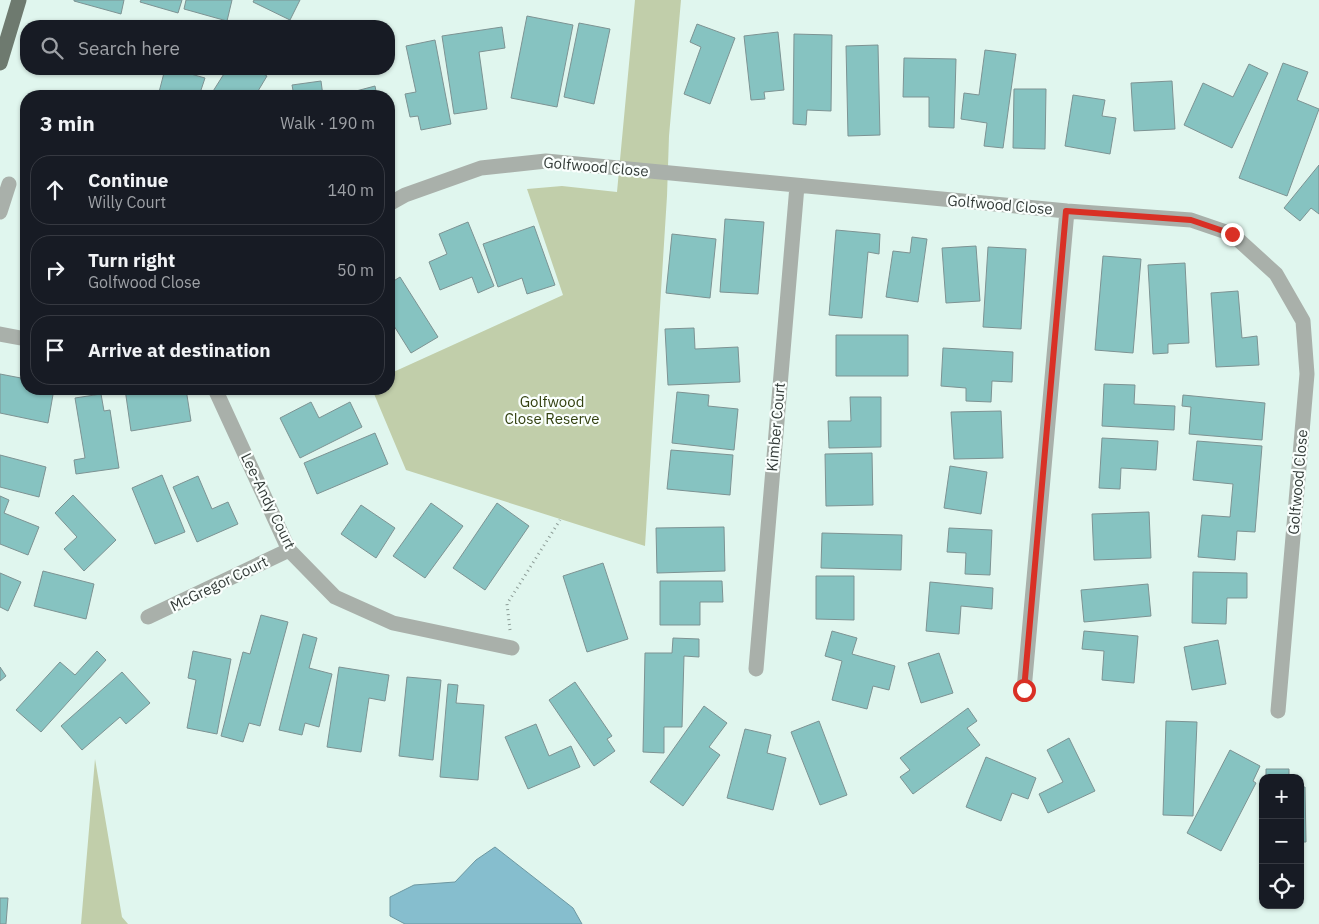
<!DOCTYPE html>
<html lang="en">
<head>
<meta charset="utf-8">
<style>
  body { margin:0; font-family:"IBM Plex Sans",sans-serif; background:#20242c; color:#f1f3f6 }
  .controls { position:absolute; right:15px; bottom:15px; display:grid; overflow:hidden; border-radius:10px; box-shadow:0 1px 4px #0004 }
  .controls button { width:45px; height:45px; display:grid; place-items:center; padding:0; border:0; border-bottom:1px solid #363941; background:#171b24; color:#f1f3f6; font:25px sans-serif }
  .stop { position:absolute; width:15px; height:15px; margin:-11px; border:4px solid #d93025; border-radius:50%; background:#fff }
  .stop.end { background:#d93025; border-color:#fff; box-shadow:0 1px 5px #0008 }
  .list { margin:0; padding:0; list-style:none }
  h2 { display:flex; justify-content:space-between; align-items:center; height:65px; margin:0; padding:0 20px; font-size:21px }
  h2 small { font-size:16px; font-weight:400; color:#9ea1a6 }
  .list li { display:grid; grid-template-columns:32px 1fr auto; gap:15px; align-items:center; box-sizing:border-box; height:70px; margin:0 10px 10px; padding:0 10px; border:1px solid #363941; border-radius:20px }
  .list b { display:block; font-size:19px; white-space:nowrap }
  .list p { margin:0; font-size:16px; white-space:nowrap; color:#9ea1a6 }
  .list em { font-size:16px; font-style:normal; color:#9ea1a6 }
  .icon { flex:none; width:28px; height:28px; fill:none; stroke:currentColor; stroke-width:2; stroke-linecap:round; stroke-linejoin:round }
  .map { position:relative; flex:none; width:1319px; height:924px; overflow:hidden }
  .search { position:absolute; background:#171b24; box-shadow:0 1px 4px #0004; left:20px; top:20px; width:375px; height:55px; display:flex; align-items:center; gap:12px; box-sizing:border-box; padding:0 18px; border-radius:20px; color:#9ea1a6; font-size:19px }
  .panel { position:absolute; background:#171b24; box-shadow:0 1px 4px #0004; left:20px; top:90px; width:375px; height:305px; border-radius:20px }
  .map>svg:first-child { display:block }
  .green { fill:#c1ceaa }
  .water { fill:#86bece; stroke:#6d97a1 }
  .building { fill:#86c3c1; stroke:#7d9393 }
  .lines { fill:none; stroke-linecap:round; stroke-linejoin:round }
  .path { stroke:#8c9c96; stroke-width:3; stroke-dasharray:1 4; stroke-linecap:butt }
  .minor { stroke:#a9b0aa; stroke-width:15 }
  .major { stroke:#6e7a6f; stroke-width:15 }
  .route { stroke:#d93025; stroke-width:6 }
  .labels { text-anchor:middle; stroke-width:4.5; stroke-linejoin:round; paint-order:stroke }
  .street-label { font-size:15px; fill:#333b38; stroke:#fafffd }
  .park-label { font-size:15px; fill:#334110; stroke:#fafffd }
</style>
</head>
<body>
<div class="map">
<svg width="1319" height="924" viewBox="0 0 1319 924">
  <rect width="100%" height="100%" fill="#e0f6ee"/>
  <path class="green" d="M635,0H681L669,136L667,196L645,546L406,470L372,389H389V374L563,295L527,189L562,186L617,192Z
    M95,759L122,917L128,924H81Z"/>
  <path class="water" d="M495,847L573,908L582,924H405L390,916V897L414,885L455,882L476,860Z"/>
  <path class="building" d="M74,0H124L121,14L74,1Z
    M141,0H182L178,13L140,2Z
    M186,0H232L227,21L184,9Z
    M254,0H300L290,20L253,2Z
    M527,16L573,25L557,107L511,98Z
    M579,23L610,29L594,104L564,97Z
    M697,24L735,38L710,104L684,94L701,47L690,42Z
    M502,27L505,48L479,52L487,109L454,114L442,36Z
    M778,32L784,90L764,92L765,99L751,100L744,36Z
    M794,34L832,35L831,111L807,110L806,125L793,124Z
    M435,40L451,124L421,130L418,116L410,117L405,94L416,92L406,46Z
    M878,45L880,135L848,136L846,46Z
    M985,50L1016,54L1003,148L984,146L987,123L961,119L964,93L979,95Z
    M904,58L956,59L954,128L929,127V97H903Z
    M1283,63L1308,72L1297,100L1319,109L1287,196L1239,178Z
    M1249,64L1268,73L1232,148L1184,125L1203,83L1233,97Z
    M165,69H173L205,78L199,96H158Z
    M227,69H254L267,76L255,96H210Z
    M321,81L323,96H294L292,85Z
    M1172,81L1175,129L1134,131L1131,83Z
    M375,86L377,96H342L341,95Z
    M1014,89H1046L1045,149L1013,148Z
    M1073,95L1105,100L1102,116L1116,118L1110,154L1065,146Z
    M1319,165V214L1311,208L1300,221L1284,208Z
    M725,219L764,222L758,294L720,292Z
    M468,222L494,286L478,293L472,277L440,290L429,262L447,254L439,234Z
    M534,226L555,285L527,294L522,278L498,287L483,244Z
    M836,230L880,234L879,254L868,252L862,318L829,315Z
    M672,234L716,239L710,298L666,293Z
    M912,237L927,239L918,302L886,297L893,251L910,253Z
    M976,246L980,301L946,303L942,248Z
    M988,247L1026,249L1021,329L983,327Z
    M1103,256L1141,259L1133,353L1095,350Z
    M1185,263L1189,343L1168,344V353L1153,354L1148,265Z
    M389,277L392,282L400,277L438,337L411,353L389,318Z
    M1238,291L1242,338L1257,336L1259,365L1216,367L1211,293Z
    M694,328L695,349L738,347L740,382L668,385L665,329Z
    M836,335H908V376H836Z
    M943,348L1013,352L1012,382L992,381L991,402L966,401V388L941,386Z
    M0,374L26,379V389H54L48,423L0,413Z
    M1104,384L1135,385L1134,404L1175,406L1174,430L1102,426Z
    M125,389H186L191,421L131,431Z
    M677,392L709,395L708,406L738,409L734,450L672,443Z
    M101,394L104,411L110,410L119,468L76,474L74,460L85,458L75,398Z
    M1183,395L1265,403L1262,440L1189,434L1191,407L1182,406Z
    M850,397H881V447L829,448L828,421H851Z
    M311,402L319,418L350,402L362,427L300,458L280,418Z
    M1001,411L1003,458L954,459L951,412Z
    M375,433L388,464L317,494L304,463Z
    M1102,438L1158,441L1156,470L1121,468L1120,489L1099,488Z
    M1197,441L1262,446L1255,532L1237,531L1235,560L1198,557L1202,515L1230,517L1233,484L1193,480Z
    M671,450L733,455L730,495L667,489Z
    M872,453L873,505L826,506L825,454Z
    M0,455L46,467L39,497L0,487Z
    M950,466L987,472L981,514L944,508Z
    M162,475L185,532L155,544L132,488Z
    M198,476L212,509L228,502L238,524L197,542L173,487Z
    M73,495L116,540L84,571L64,549L77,537L55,513Z
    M0,496L9,500L4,513L39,527L28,555L0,544Z
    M431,503L463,526L425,578L393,556Z
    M497,503L529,526L485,590L453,568Z
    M361,505L395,528L376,558L341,534Z
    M1149,512L1151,558L1094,560L1092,514Z
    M724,527L725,571L657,573L656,528Z
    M949,528L992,530L990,575L965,574L966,553L947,552Z
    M822,533L902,535L901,570L821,568Z
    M603,563L628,639L587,652L563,576Z
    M43,571L94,584L86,619L34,606Z
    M1193,572L1247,573V598H1227L1226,624L1192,623Z
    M0,573L21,582L8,611L0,607Z
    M816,576H854V620L816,619Z
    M660,581H722L723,602H700V625H660Z
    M930,582L993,588L992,609L961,606L959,634L926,631Z
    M1148,584L1151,616L1084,622L1081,590Z
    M261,615L288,622L260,726L249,723L243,742L221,736L243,652L250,654Z
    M832,631L857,638L852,654L895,666L889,690L873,686L867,709L832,700L842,661L825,656Z
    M1084,631L1138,636L1134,683L1102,680L1104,651L1082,649Z
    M303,634L317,638L309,668L332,674L319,727L305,723L302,735L279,730Z
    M673,638L699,639V657L684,656L682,727H664V753L643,752L645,653H672Z
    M1218,640L1226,684L1192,690L1184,647Z
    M97,651L106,660L41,732L16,710L60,662L75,675Z
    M193,651L231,659L217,734L187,728L196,680L188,678Z
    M939,653L953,693L921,703L908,663Z
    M0,667L6,676L0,681Z
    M339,667L389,675L385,701L369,698L361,752L327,747Z
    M122,672L150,703L126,724L120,717L82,750L61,726Z
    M407,677L441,680L433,760L399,756Z
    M575,682L612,736L607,739L615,751L594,766L549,700Z
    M448,684L458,685L456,703L484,705L478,780L440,777Z
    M704,706L727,723L709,747L720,755L683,806L650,782Z
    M968,708L977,721L967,728L980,745L913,794L900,777L910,770L900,758Z
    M819,721L847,795L820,805L791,732Z
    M1166,721L1197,722L1193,816L1163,815Z
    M536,724L549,756L571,746L580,767L528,789L505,737Z
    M745,729L771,735L767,753L786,758L773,810L727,798Z
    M1069,738L1095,791L1048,813L1039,794L1063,782L1047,750Z
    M1230,750L1260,766L1253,781L1256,783L1221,851L1187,833Z
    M986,757L1036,778L1028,799L1012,793L1001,821L966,807Z
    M1266,769H1289V778H1266Z
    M1300,787H1305L1306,842H1300Z
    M0,898H8L6,924H0Z"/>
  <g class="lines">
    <path class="path" d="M510,630L507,604L560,520"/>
    <path class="minor" d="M389,204L405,195L481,168L546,161L1067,211L1191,220L1232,234L1276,274L1303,321L1307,374L1278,711
      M0,212L9,184
      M0,334L26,339
      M215,389L289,550L335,597L393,623L512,648
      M148,617L289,550
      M756,669L797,186
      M1024,690L1067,211"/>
    <path class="major" d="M0,63L19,0"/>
  </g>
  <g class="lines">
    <path class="route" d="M1024,690L1066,211L1191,220L1232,234"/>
  </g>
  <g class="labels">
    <g class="street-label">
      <text transform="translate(596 167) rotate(5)" y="5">Golfwood Close</text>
      <text transform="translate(1000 205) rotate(5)" y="5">Golfwood Close</text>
      <text transform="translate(776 427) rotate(-85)" y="5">Kimber Court</text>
      <text transform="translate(1298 482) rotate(-85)" y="5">Golfwood Close</text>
      <text transform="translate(268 501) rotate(64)" y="5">Lee-Andy Court</text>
      <text transform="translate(219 584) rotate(-26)" y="5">McGregor Court</text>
    </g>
    <g class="park-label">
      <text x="552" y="407">Golfwood<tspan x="552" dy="17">Close Reserve</tspan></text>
    </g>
  </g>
</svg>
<div class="controls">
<button>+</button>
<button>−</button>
<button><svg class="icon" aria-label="locate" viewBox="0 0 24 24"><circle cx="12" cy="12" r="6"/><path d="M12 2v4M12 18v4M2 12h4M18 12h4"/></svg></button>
</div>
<div class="stop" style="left:1024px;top:690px"></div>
<div class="stop end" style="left:1232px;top:234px"></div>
<div class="search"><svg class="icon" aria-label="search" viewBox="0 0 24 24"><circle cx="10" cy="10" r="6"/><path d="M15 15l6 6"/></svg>Search here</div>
<section class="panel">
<h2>3 min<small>Walk · 190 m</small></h2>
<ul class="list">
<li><svg class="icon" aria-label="ahead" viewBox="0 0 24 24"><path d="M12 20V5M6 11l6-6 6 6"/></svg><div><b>Continue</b><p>Willy Court</p></div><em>140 m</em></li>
<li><svg class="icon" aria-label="right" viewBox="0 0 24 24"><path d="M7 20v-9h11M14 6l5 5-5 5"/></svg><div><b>Turn right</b><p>Golfwood Close</p></div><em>50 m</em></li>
<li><svg class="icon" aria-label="arrive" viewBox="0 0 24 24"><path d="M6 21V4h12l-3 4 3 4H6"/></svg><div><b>Arrive at destination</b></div></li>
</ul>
</section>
</div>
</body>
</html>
